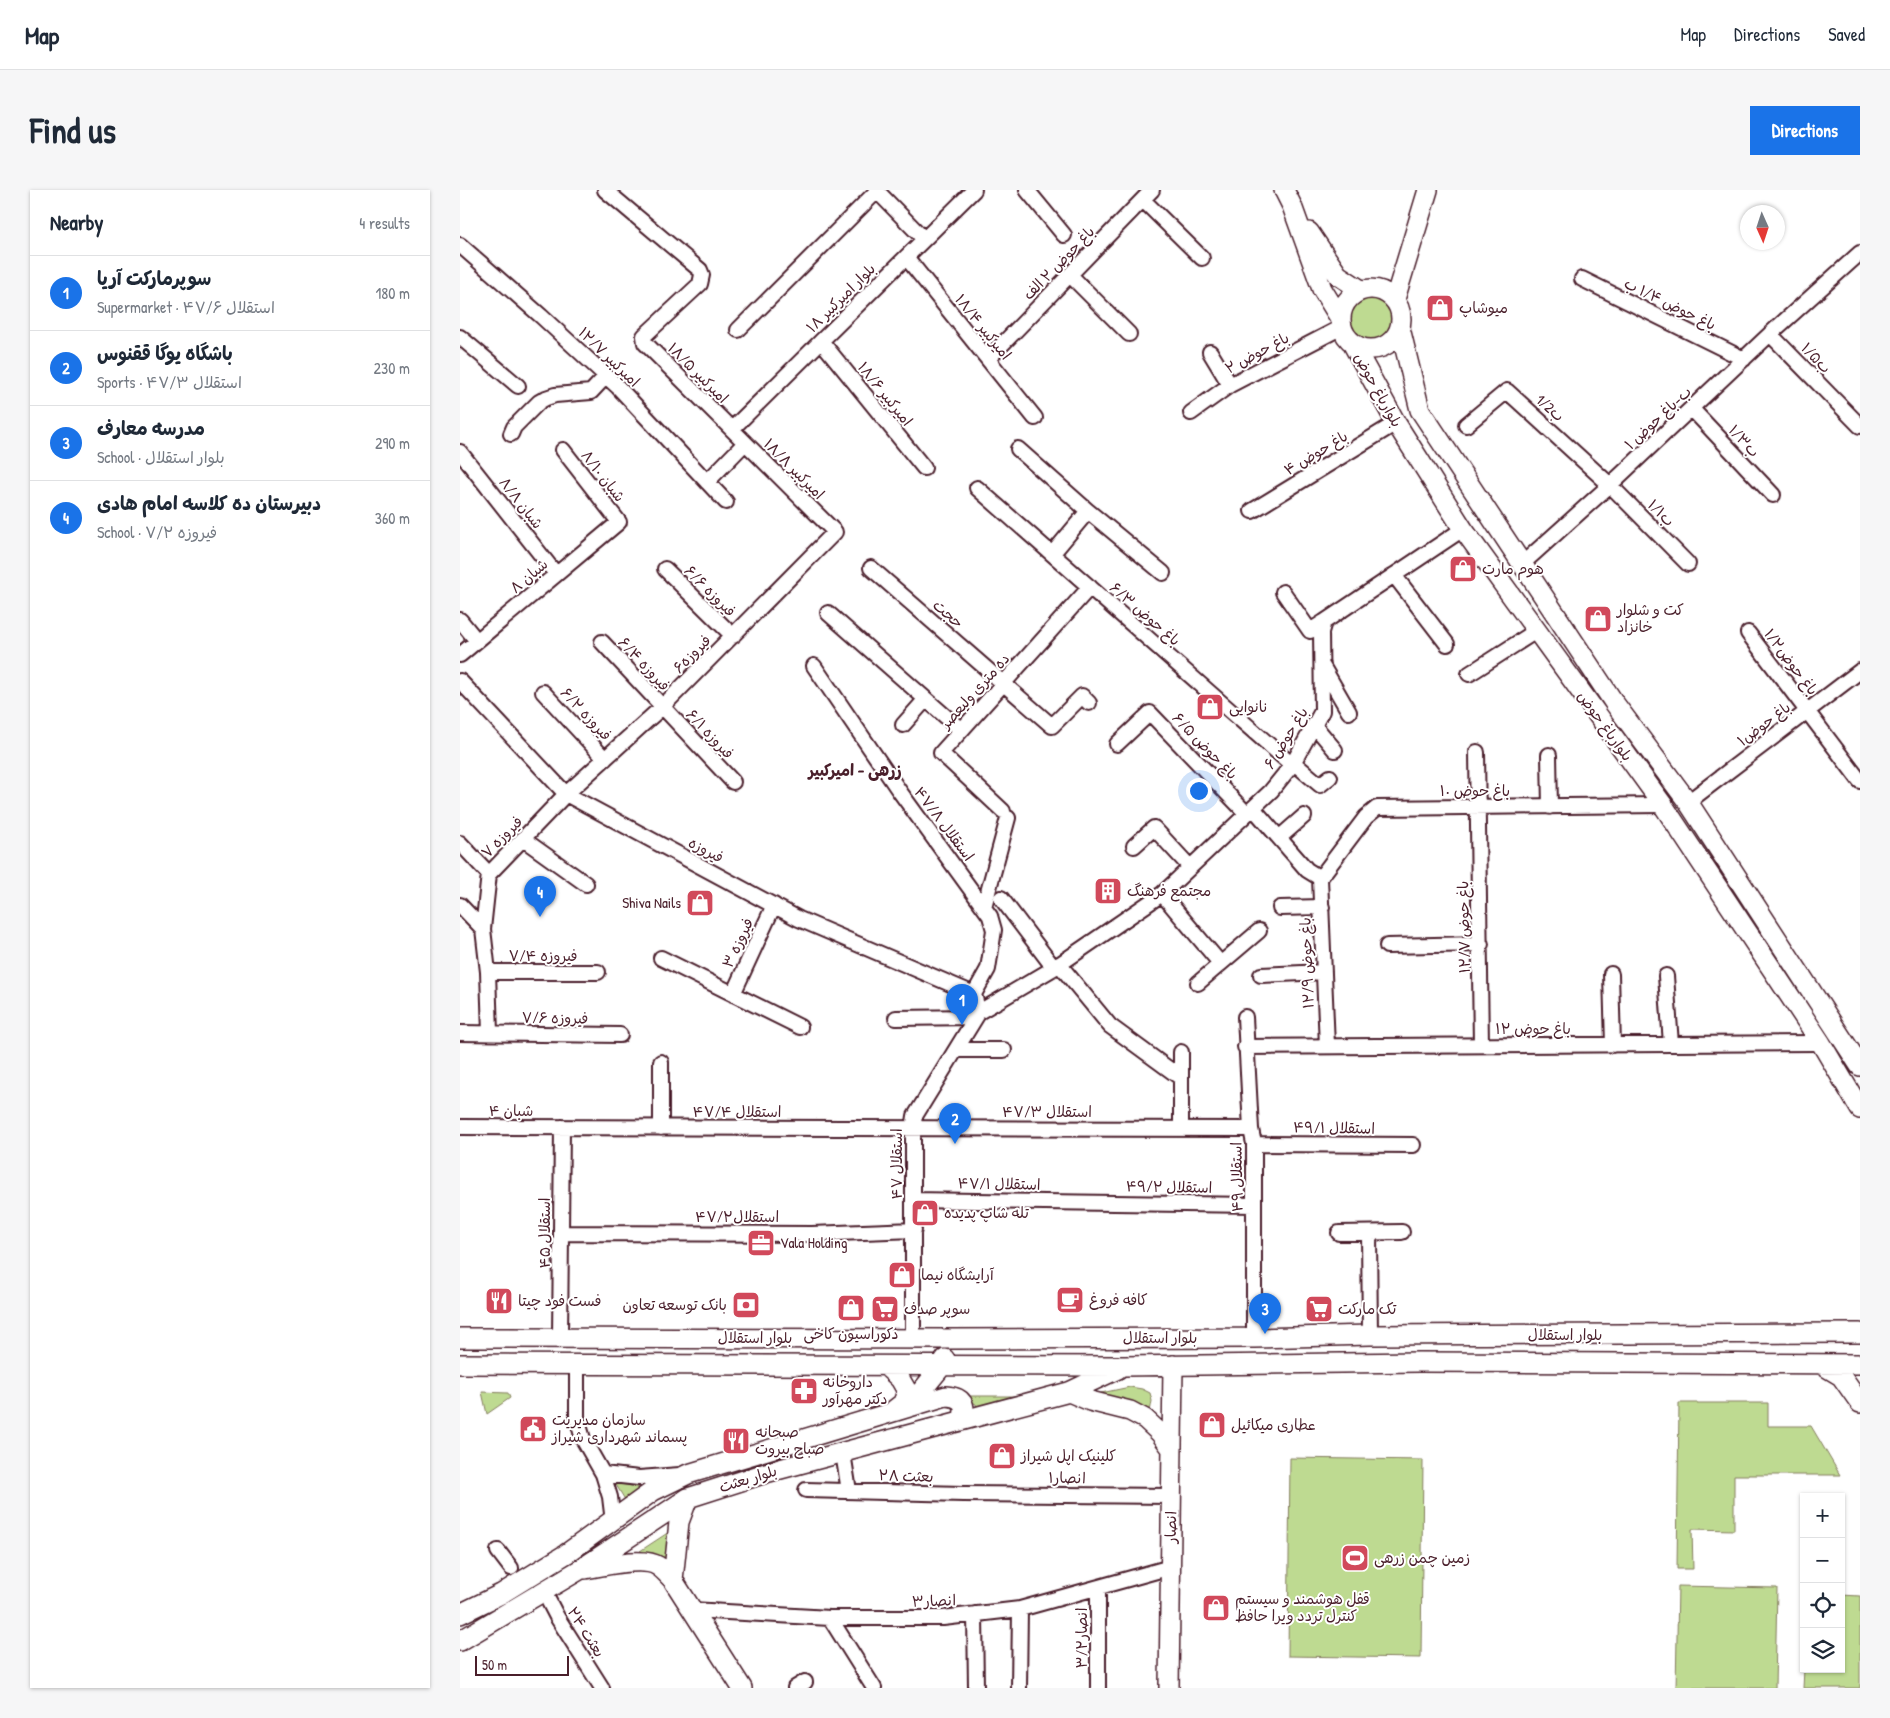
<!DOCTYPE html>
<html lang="en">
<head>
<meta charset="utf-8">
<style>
  body { margin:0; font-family:"Patrick Hand","Playpen Sans Arabic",sans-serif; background:#f6f6f7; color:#1f2937 }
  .controls { position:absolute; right:15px; bottom:15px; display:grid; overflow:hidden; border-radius:0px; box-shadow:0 1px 4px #0004 }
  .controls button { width:45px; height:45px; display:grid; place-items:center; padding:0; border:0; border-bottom:1px solid #e0e1e3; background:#fff; color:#1f2937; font:25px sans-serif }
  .compass { position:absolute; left:1280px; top:15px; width:45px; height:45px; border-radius:50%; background:#fff; box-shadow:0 1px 4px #0004; rotate:177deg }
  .scale { position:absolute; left:15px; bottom:12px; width:94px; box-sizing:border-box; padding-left:5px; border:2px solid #4a1f2b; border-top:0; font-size:14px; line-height:18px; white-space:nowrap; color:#4a1f2b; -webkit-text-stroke:4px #fff; paint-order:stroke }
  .you { position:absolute; left:738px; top:600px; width:18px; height:18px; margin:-12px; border:4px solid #fff; border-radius:50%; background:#1a73e8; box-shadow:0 0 0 8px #1a73e833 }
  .badge { display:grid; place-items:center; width:32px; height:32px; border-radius:50%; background:#1a73e8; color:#fff; font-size:16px; font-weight:700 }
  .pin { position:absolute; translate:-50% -41px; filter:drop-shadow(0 1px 2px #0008) }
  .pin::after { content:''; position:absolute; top:26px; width:18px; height:15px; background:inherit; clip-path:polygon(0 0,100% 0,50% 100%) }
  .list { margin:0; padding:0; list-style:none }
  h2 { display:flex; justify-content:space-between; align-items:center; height:65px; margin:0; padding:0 20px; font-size:21px }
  h2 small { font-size:16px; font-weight:400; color:#747a83 }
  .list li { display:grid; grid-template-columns:32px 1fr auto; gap:15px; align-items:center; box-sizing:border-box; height:75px; padding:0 20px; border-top:1px solid #e0e1e3 }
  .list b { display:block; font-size:19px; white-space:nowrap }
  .list p { margin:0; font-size:16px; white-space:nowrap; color:#747a83 }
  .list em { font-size:16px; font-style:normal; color:#747a83 }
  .icon { flex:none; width:28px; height:28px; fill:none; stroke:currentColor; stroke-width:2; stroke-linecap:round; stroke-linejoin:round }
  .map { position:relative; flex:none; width:1400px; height:1498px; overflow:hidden; border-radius:0px }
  header { display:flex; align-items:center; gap:30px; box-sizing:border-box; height:70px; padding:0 25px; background:#fff; border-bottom:1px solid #e0e1e3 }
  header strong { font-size:24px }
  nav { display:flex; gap:28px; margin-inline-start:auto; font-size:18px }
  .intro { display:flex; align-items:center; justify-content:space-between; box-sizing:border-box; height:120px; padding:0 30px }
  h1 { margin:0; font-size:35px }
  .button { padding:12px 22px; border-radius:0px; background:#1a73e8; color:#fff; font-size:18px; font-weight:700 }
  main { display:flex; gap:30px; padding:0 30px }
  aside { flex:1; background:#fff; border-radius:0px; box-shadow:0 1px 4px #0004 }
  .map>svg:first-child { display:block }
  .green { fill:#beda91; stroke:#847c5e }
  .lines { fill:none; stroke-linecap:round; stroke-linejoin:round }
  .street-casing { stroke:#4a1f2b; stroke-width:18 }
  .secondary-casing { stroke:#4a1f2b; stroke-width:22 }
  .street { stroke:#fff; stroke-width:14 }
  .secondary { stroke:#fff; stroke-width:19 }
  .labels { text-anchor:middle; stroke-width:4; stroke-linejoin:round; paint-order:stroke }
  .street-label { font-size:15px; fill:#4a1f2b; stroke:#fff }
  .poi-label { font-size:15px; fill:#4a1f2b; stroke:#fff; text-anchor:start }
  .neighbourhood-label { font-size:16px; font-weight:bold; fill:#4a1f2b; stroke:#fff }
</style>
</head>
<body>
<header>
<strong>Map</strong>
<nav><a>Map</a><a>Directions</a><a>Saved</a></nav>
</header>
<div class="intro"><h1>Find us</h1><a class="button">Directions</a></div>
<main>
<aside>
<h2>Nearby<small>4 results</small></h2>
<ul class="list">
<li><span class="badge">1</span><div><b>سوپرمارکت آریا</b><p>Supermarket · ۴۷/۶ استقلال</p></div><em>180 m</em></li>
<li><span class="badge">2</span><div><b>باشگاه یوگا ققنوس</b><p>Sports · ۴۷/۳ استقلال</p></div><em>230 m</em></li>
<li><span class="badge">3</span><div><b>مدرسه معارف</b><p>School · بلوار استقلال</p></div><em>290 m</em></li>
<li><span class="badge">4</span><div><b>دبیرستان ده کلاسه امام هادی</b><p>School · ۷/۲ فیروزه</p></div><em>360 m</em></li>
</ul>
</aside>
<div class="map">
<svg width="1400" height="1498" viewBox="0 0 1400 1498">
  <rect width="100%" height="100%" fill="#fff"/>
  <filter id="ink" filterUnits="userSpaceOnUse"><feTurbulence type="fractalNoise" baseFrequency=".02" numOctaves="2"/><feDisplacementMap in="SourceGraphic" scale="10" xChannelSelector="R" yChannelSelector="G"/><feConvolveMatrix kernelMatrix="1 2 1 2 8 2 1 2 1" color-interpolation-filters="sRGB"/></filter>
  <g filter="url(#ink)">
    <path class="green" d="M891 129a21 21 0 1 1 42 0a21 21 0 1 1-42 0Z
      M670,1197L682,1199L690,1203L692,1211L690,1222L639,1207L641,1203Z
      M22,1202L48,1203L50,1208L27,1224Z
      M499,1206H589L519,1227L516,1214Z
      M1219,1213H1308V1236H1351L1380,1285H1274V1340L1232,1339L1233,1379H1217Z
      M830,1268L963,1270L961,1468L828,1466Z
      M155,1293L187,1299L167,1313Z
      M209,1342L208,1372L180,1361Z
      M1218,1396L1317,1398L1315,1498H1216Z
      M1381,1405L1400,1406V1498H1343L1344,1479H1381Z"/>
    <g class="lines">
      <defs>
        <path id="street" d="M416,0L464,49
          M567,0L604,45
          M683,10L742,68
          M0,55L81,126L158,197L266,312
          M446,67L575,228
          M610,85L669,144
          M1122,89L1284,169
          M278,140L417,1
          M1310,144L1400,236
          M0,147L58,196
          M361,151L464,278
          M750,162L770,195
          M528,169L692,0
          M1232,219L1313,305
          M731,223L770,195L882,137
          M1006,235L1047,201L1150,295L1228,374
          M272,239L514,0
          M51,244L54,237L79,212L86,208L95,205L131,202L146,186
          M558,259L628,321L703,383
          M0,262L96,384
          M247,292L285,253
          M517,298L832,575
          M792,321L936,233
          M593,363L628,321
          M1061,375L1150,295L1310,144L1400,63
          M411,378L592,536L622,506L629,513
          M205,379L273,446
          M934,385L987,454
          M823,402L850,441L864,432
          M368,423L501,540
          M0,430L17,451
          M1288,443L1400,591
          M142,452L273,592
          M0,465L159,332L103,260
          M354,476L440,602L530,726L534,740L528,779L514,804L516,812
          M863,477L889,522
          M1009,484L1076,441
          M0,491L106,604L339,729L514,804
          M83,502L145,569
          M443,535L466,509
          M854,535L875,560
          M657,554L690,523L786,623
          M1017,562L1021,855
          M1089,565L1090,617
          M834,573L860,595L870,587
          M1228,612L1400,481
          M793,618L847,680L860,688
          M543,621L481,563L630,397
          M819,648L844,626
          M63,649L126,694
          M0,653L29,684
          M674,656L694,638L730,677
          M860,688L906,627L917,618L1203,615
          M860,688L867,856
          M702,704L760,773
          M541,708L594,778
          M0,715L23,739
          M524,717L548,628
          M820,718L862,717
          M927,756L1021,754
          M201,768L340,837
          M599,774L650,836L721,888
          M28,782H138
          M1151,784L1153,855
          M801,785L864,782
          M1206,786L1211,854
          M738,793L799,741
          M273,804L314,715
          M785,827L791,939L794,954V1148
          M436,828L516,827
          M0,843L160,845
          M30,843L28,782L23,739L29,684L106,604L202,517L375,342L185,153L184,146L240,94L242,85L240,80L145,0
          M785,857L1361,853
          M496,860H544
          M721,862V938
          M201,872V938
          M0,937L791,939
          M794,954L953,955
          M453,1010L794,1015
          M101,1043L352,1044L454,1040
          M879,1043L942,1042
          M909,1043L910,1145
          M453,1148V939L455,926L519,822L594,778L702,704L811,601L832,575L862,521L861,442L864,432L1003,339
          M100,1149L102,937
          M117,1176V1228L123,1249L143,1284L150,1307L153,1332
          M383,1263L389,1301
          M143,1284L179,1288L220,1285
          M346,1300L503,1304L712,1306
          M38,1361L51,1378
          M638,1398V1498
          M84,1402L97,1427L142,1498
          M232,1420L370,1428H483L560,1419L711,1377
          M515,1424L516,1498
          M370,1428L414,1498
          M335,1498L345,1492
          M559,1498L560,1419"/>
        <path id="secondary" d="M824,0L832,16L862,99L881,130
          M849,42L878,85L901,100
          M881 129a30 30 0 1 1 60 0a30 30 0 1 1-60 0Z
          M935,109L968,0
          M940,138L960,220L1155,514L1228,612L1400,876
          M891,151L936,233L1003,339L1203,615L1361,853L1400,919
          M0,1148L491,1149L794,1148L910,1145L1400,1143
          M0,1174L664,1176L959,1172L1400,1174
          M1361,1174L1381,1186L1400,1213
          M426,1176L440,1189L447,1201L443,1213L434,1220
          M609,1202L630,1211L670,1221L685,1229L700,1243L712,1259
          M450,1215L482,1176L485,1169
          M125,1379C144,1376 183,1366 198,1376C203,1379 208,1385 213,1390L219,1332L228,1308
          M213,1390L282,1498
          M0,1424L41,1404L106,1364L193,1301L228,1284L486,1206C503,1207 507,1215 502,1230
          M0,1451L121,1379L228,1308L309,1282L609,1202L658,1179
          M709,1498L713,1175"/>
      </defs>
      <use href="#street" class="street-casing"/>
      <use href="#secondary" class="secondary-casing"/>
      <use href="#street" class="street"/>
      <use href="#secondary" class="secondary"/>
    </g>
  </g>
  <defs>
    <symbol id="shop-square" viewBox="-11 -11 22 22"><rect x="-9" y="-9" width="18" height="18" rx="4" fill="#d1495b" stroke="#fff"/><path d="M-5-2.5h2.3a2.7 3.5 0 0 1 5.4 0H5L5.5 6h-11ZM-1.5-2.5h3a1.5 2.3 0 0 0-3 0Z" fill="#fff"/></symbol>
    <symbol id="building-square" viewBox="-11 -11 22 22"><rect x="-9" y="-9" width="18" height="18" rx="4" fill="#d1495b" stroke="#fff"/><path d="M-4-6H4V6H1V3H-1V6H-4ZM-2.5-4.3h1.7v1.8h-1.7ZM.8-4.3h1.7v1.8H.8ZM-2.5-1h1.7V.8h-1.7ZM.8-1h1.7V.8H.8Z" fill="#fff"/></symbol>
    <symbol id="office-square" viewBox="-11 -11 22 22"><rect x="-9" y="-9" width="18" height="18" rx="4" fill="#d1495b" stroke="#fff"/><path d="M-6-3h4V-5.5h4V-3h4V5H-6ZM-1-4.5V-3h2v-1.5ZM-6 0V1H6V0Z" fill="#fff"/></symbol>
    <symbol id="cafe-square" viewBox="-11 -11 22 22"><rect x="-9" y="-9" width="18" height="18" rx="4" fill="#d1495b" stroke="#fff"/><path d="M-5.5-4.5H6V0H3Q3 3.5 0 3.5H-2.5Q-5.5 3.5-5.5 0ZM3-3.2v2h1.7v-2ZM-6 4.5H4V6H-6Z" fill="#fff"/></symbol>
    <symbol id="restaurant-square" viewBox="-11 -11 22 22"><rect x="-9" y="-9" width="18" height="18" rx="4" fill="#d1495b" stroke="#fff"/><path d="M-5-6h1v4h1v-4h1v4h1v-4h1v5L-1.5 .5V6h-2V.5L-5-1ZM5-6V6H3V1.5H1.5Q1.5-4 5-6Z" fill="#fff"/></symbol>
    <symbol id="bank-square" viewBox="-11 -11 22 22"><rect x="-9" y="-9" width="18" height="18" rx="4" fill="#d1495b" stroke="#fff"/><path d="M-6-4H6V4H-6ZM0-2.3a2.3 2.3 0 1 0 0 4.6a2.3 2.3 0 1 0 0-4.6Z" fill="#fff"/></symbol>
    <symbol id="supermarket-square" viewBox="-11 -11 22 22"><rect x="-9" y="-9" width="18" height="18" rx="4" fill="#d1495b" stroke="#fff"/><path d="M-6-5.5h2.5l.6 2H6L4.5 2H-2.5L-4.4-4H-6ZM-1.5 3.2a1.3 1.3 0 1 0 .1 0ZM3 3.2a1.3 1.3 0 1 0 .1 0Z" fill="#fff"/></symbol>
    <symbol id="pharmacy-square" viewBox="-11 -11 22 22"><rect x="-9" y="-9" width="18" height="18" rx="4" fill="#d1495b" stroke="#fff"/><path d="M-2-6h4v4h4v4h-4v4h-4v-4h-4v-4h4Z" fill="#fff"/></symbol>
    <symbol id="civic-square" viewBox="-11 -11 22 22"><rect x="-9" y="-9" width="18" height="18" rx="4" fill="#d1495b" stroke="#fff"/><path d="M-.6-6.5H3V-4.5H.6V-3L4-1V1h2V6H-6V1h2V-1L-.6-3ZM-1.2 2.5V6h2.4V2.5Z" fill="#fff"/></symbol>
    <symbol id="stadium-square" viewBox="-11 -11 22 22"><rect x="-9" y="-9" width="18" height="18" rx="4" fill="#d1495b" stroke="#fff"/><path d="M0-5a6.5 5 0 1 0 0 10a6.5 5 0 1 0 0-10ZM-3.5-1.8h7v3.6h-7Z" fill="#fff"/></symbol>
  </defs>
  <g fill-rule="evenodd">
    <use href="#shop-square" x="964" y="102" width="32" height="32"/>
    <use href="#shop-square" x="987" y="363" width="32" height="32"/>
    <use href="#shop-square" x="1122" y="413" width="32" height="32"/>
    <use href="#shop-square" x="734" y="501" width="32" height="32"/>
    <use href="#building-square" x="632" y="685" width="32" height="32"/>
    <use href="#shop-square" x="224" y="697" width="32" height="32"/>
    <use href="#shop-square" x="449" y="1007" width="32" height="32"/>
    <use href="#office-square" x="285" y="1037" width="32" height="32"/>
    <use href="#shop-square" x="426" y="1069" width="32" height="32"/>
    <use href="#cafe-square" x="594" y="1094" width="32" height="32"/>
    <use href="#restaurant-square" x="23" y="1095" width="32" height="32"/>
    <use href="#bank-square" x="270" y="1099" width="32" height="32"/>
    <use href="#shop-square" x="375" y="1102" width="32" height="32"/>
    <use href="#supermarket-square" x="409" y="1103" width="32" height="32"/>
    <use href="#supermarket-square" x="843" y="1103" width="32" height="32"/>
    <use href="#pharmacy-square" x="328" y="1185" width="32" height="32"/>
    <use href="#shop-square" x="736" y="1219" width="32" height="32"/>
    <use href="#civic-square" x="57" y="1223" width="32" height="32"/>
    <use href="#restaurant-square" x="260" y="1235" width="32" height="32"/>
    <use href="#shop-square" x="526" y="1250" width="32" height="32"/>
    <use href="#stadium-square" x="879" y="1352" width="32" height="32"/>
    <use href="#shop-square" x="740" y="1402" width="32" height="32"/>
  </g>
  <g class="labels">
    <g class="street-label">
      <text transform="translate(599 73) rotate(-46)" y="5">باغ حوض ۲ الف</text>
      <text transform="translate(381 108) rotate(-45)" y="5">۱۸ بلوار امیرکبیر</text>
      <text transform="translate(1210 114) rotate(26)" y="5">باغ حوض ۱/۴ ب</text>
      <text transform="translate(523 137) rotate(51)" y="5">۱۸/۴ امیرکبیر</text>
      <text transform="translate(797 163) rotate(-28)" y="5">۲ باغ حوض</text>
      <text transform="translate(149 167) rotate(44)" y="5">۱۲/۷ امیرکبیر</text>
      <text transform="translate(1356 168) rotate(46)" y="5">ب۱/۵</text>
      <text transform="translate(238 183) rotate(45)" y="5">۱۸/۵ امیرکبیر</text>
      <text transform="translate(918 200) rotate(61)" y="5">بلوارباغ حوض</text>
      <text transform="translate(425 204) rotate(51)" y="5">۱۸/۶ امیرکبیر</text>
      <text transform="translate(1090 218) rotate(42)" y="5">1/2ب</text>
      <text transform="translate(1198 228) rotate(-43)" y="5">۱ ب-باغ حوض</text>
      <text transform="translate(1284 251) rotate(47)" y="5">ب۱/۳</text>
      <text transform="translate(856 263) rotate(-31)" y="5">۴ باغ حوض</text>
      <text transform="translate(334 279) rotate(45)" y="5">۱۸/۸ امیرکبیر</text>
      <text transform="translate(143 286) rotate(52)" y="5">۸/۱۰ شبان</text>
      <text transform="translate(61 313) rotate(52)" y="5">۸/۸ شبان</text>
      <text transform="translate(1201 323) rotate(45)" y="5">ب۱/۱</text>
      <text transform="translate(69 386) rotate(-40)" y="5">۸ شبان</text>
      <text transform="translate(250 401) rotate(45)" y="5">۶/۶ فیروزه</text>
      <text transform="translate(488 424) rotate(41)" y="5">حجت</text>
      <text transform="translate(685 424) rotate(41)" y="5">۶/۳ باغ حوض</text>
      <text transform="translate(232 464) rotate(-45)" y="5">فیروزه۶</text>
      <text transform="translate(1331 472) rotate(53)" y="5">باغ حوض۱/۲</text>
      <text transform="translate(184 474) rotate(47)" y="5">۶/۴ فیروزه</text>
      <text transform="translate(515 501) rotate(-48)" y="5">ده متری ولیعصر</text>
      <text transform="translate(126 524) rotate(47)" y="5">۶/۲ فیروزه</text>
      <text transform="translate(1304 534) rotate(-37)" y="5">باغ حوض۱</text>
      <text transform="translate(1145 536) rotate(54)" y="5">بلوارباغ حوض</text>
      <text transform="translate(250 544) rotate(47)" y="5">۶/۱ فیروزه</text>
      <text transform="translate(826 548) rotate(-58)" y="5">۶ باغ حوض</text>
      <text transform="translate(745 556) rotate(46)" y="5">۶/۵ باغ حوض</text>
      <text x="1015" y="606">۱۰ باغ حوض</text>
      <text transform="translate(484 634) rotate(53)" y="5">۴۷/۸ استقلال</text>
      <text transform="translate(42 647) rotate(-45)" y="5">۷ فیروزه</text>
      <text transform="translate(246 660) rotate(28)" y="5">فیروزه</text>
      <text transform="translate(1004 737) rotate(-91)" y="5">۱۲/۷ باغ حوض</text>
      <text transform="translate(278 753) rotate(-65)" y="5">۳ فیروزه</text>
      <text x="83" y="771">۷/۴ فیروزه</text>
      <text transform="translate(847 773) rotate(-92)" y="5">۱۲/۹ باغ حوض</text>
      <text transform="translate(95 828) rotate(1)" y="5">۷/۶ فیروزه</text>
      <text x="1073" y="844">۱۲ باغ حوض</text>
      <text x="51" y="926">۴ شبان</text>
      <text x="277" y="927">۴۷/۴ استقلال</text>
      <text x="587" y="927">۴۷/۳ استقلال</text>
      <text transform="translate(874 938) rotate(1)" y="5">۴۹/۱ استقلال</text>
      <text transform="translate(437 974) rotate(-90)" y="5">۴۷ استقلال</text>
      <text transform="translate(777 987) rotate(-91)" y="5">۴۹ استقلال</text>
      <text transform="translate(539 994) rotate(1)" y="5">۴۷/۱ استقلال</text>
      <text transform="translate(709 997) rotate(1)" y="5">۴۹/۲ استقلال</text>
      <text x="277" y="1032">استقلال۴۷/۲</text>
      <text transform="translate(85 1043) rotate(-90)" y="5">۴۵ استقلال</text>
      <text x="1105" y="1150">بلوار استقلال</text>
      <text x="295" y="1153">بلوار استقلال</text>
      <text x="700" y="1153">بلوار استقلال</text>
      <text transform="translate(446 1286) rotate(2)" y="5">بعثت ۲۸</text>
      <text transform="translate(607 1288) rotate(1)" y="5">انصار۱</text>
      <text transform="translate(288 1289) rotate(-17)" y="5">بلوار بعثت</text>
      <text transform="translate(711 1337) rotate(-89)" y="5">انصار</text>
      <text transform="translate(474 1411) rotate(-2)" y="5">انصار۳</text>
      <text transform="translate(126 1442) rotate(58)" y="5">بعثت ۲۴</text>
      <text transform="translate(622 1448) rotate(-90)" y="5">انصار۳/۲</text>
    </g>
    <g class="poi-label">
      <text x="999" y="123">میوشاپ</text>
      <text x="1022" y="384">هوم مارت</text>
      <text x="1157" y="425">کت و شلوار<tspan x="1157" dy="17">خانزاد</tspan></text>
      <text x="769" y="522">نانوایی</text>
      <text x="667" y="706">مجتمع فرهنگ</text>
      <text x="221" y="718" text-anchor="end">Shiva Nails</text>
      <text x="484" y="1028">تله شاپ پدیده</text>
      <text x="320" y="1058">Vala Holding</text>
      <text x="461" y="1090">آرایشگاه نیما</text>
      <text x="629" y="1115">کافه فروغ</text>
      <text x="58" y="1116">فست فود چیتا</text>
      <text x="267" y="1120" text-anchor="end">بانک توسعه تعاون</text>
      <text x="444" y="1124">سوپر صدف</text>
      <text x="878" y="1124">تک مارکت</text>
      <text x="391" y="1149" text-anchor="middle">دکوراسیون کاخی</text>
      <text x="363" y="1197">داروخانه<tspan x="363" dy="17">دکتر مهرآور</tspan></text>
      <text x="92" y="1235">سازمان مدیریت<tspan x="92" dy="17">پسماند شهرداری شیراز</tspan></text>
      <text x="771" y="1240">عطاری میکائیل</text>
      <text x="295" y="1247">صبحانه<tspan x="295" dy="17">صباح بیروت</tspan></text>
      <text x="561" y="1271">کلینیک اپل شیراز</text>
      <text x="914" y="1373">زمین چمن زرهی</text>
      <text x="775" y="1414">قفل هوشمند و سیستم<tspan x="775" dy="17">کنترل تردد ویرا حافظ</tspan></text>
    </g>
    <g class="neighbourhood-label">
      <text x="395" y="586">زرهی - امیرکبیر</text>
    </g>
  </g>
</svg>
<div class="controls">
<button>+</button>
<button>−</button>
<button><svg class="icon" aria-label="locate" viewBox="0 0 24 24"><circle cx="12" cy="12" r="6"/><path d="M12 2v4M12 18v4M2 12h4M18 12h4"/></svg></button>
<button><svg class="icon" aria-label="layers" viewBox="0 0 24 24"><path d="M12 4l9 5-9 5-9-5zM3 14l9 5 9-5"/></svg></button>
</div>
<svg class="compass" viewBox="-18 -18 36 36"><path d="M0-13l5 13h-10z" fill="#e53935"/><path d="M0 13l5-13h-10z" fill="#747a83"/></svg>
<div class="scale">50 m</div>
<div class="you"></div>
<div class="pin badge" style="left:502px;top:835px">1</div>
<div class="pin badge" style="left:495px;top:954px">2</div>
<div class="pin badge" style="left:805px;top:1144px">3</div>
<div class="pin badge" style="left:80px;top:727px">4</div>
</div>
</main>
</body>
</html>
